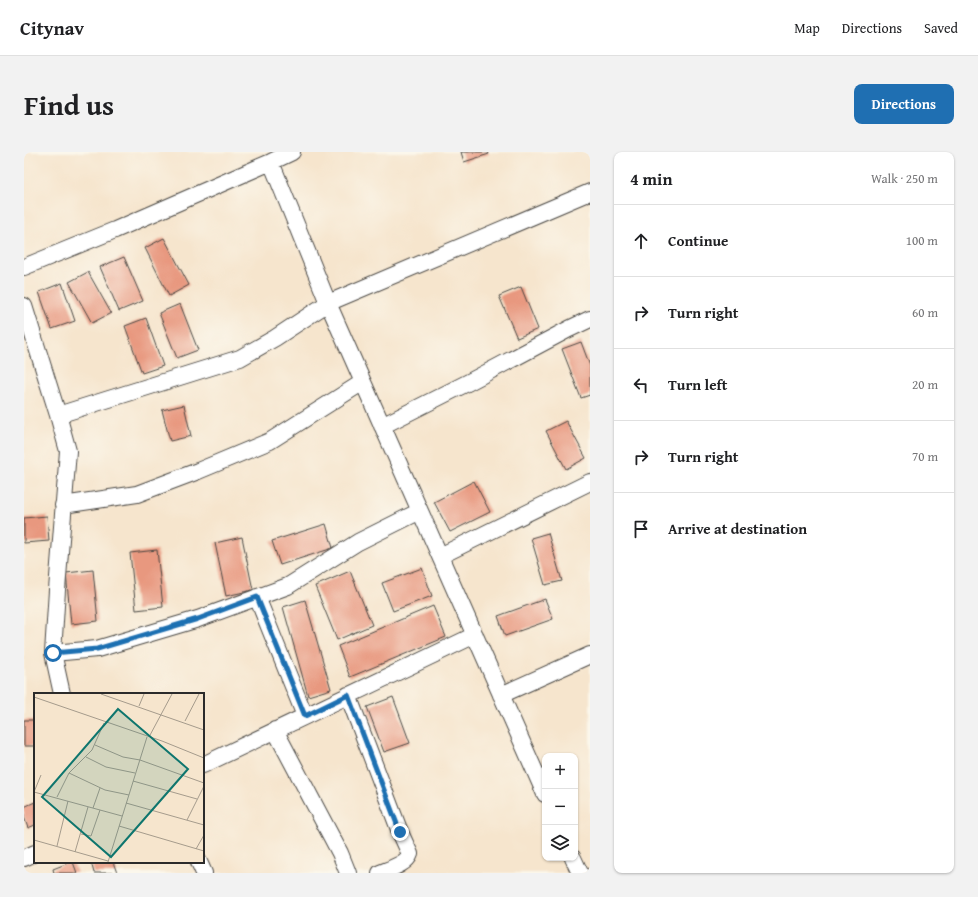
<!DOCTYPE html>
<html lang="en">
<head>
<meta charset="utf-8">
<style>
  body { margin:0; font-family:"Gentium Book Plus",serif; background:#f2f2f2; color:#202124 }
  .controls { position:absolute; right:12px; bottom:12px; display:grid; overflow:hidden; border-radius:8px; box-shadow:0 1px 3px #0004 }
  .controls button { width:36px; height:36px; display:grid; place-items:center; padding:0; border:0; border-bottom:1px solid #e0e0e0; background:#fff; color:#202124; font:20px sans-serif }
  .stop { position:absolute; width:12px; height:12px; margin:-9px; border:3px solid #1f6fb2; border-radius:50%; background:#fff }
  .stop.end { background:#1f6fb2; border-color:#fff; box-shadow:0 1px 4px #0008 }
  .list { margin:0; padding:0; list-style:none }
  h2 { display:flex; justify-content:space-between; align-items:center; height:52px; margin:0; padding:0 16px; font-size:17px }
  h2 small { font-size:13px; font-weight:400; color:#757577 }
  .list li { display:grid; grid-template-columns:26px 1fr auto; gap:12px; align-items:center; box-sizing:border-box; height:72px; padding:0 16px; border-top:1px solid #e0e0e0 }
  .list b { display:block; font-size:15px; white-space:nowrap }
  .list em { font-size:13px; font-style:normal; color:#757577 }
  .icon { flex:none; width:22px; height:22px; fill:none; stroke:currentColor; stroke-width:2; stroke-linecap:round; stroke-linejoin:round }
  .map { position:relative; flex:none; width:566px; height:721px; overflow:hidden; border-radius:8px }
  header { display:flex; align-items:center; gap:24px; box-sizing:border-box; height:56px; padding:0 20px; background:#fff; border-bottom:1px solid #e0e0e0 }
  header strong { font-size:19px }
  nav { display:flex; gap:22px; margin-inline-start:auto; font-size:14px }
  .intro { display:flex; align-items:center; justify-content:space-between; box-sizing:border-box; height:96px; padding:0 24px }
  h1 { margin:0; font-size:28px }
  .button { padding:10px 18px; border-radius:8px; background:#1f6fb2; color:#fff; font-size:14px; font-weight:700 }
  main { display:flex; gap:24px; padding:0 24px }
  aside { flex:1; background:#fff; border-radius:8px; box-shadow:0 1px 3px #0004 }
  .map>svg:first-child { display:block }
  .building { fill:#e8987f }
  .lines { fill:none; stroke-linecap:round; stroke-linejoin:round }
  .minor-casing { stroke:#494743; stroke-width:18 }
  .minor { stroke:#fff; stroke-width:16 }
  .route { stroke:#1f6fb2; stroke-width:5 }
  .inset-road { fill:none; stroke:#a59b8c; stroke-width:1 }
  .view { fill:#0f766e; fill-opacity:0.15; stroke:#0f766e; stroke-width:2 }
  .inset-edge { fill:none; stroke:#2b2b2b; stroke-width:2 }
</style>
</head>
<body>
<header>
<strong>Citynav</strong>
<nav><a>Map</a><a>Directions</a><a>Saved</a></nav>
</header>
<div class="intro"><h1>Find us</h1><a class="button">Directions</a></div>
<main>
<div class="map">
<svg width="566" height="721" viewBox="0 0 566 721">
  <rect width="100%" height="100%" fill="#fbf7ec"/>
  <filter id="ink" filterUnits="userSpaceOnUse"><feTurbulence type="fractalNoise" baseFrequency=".025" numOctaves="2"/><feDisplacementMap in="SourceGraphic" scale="8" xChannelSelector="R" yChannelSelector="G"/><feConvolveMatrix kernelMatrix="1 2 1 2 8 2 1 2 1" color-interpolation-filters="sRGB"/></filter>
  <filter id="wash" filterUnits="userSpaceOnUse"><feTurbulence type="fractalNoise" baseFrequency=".012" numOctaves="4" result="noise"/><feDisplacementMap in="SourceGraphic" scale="16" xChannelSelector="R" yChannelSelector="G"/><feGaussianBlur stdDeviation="0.9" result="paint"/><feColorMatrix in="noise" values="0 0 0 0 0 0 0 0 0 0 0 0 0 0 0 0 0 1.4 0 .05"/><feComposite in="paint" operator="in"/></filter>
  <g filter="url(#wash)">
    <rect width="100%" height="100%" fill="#f6e5cd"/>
    <g id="blocks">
      <path class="building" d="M437,0H464L465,2L440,10Z
        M140,86L165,133L145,144L121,96Z
        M100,105L119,149L95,159L76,115Z
        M64,120L87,161L68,171L45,130Z
        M38,131L51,169L28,177L15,140Z
        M497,135L514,177L493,186L475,144Z
        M156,152L174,198L153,206L135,161Z
        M122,166L139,214L118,221L101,174Z
        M557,190L566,214V243L557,246L538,197Z
        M160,253L167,284L146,289L138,258Z
        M542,269L562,306L542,317L522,279Z
        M450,329L466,360L426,380L410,350Z
        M23,364L25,389L0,391V366Z
        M302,372L309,396L256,413L248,389Z
        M524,381L538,429L521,433L507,386Z
        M218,385L229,438L202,444L191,391Z
        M133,398L139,455L112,458L106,401Z
        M398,416L408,444L369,459L358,431Z
        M69,418L74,469L47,472L42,421Z
        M326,419L348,473L313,488L291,434Z
        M521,447L529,467L481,484L474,464Z
        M281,448L307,537L284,544L259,455Z
        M409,454L422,485L326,525L314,494Z
        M369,545L386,591L360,600L343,555Z
        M0,568H11V594H0Z
        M11,650V673L4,676L0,665V655Z
        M47,710H49L53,721H30L29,717Z
        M67,710H89L93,721H70Z"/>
    </g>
  </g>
  <g filter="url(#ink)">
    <use href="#blocks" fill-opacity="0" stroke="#494743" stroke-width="1"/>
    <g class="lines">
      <defs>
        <path id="minor" d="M247,10L304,151L521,642
          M0,115L91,78L247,10L268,0
          M0,154L34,263L44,299L33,438L29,501L38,542
          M34,263L216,206L251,186L304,151L566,40
          M358,274L445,230L545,177L566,167
          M39,353L113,342L174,319L246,289L339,230
          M416,404L566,330
          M233,445L281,564
          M29,501L73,497L174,467L264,434L334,390L396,359
          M324,543L376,680L386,702C383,712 365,717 356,721
          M477,543L566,503
          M251,578L316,701L324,721
          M179,613L451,483
          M0,706L11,701
          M549,706L556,721
          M175,710L180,721"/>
      </defs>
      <use href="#minor" class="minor-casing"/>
      <use href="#minor" class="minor"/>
    </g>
  </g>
  <g class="lines" filter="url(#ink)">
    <path class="route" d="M29,501L73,497L174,467L233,445L281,564L324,543L376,680"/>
  </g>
  <g transform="translate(10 541)">
    <rect width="170" height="170" fill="#f6e5cd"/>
    <path class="inset-road" d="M67,1L170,37M0,4L128,48L170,65M105,13L110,1M151,28L165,1M115,44L138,1M61,52L89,64L106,67L170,90M52,64L72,74L101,80M35,80L71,97L95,102M99,88L163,106M0,99L88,123M0,99L7,82M23,104L35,80L58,57L70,30M92,110L170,132M59,115L66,95M153,127L170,93M85,133L170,158M47,141L57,143L66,117M0,147L74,168M23,153L34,108M162,156L170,142M41,159L54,114M74,169L113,44"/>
    <path class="view" d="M84,16L154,76L77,164L8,104Z"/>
    <rect width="170" height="170" class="inset-edge"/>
  </g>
</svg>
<div class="controls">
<button>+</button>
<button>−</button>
<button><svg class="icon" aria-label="layers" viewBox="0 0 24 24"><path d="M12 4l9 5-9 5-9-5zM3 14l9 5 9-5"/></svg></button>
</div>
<div class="stop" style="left:29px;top:501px"></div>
<div class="stop end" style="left:376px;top:680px"></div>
</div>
<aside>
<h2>4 min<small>Walk · 250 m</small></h2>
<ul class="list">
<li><svg class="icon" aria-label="ahead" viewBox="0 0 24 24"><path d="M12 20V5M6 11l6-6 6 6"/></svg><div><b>Continue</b></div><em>100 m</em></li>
<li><svg class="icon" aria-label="right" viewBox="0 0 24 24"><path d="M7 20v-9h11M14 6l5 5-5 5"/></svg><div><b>Turn right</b></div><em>60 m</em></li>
<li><svg class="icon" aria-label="left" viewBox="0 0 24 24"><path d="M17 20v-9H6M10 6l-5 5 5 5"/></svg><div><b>Turn left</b></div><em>20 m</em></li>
<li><svg class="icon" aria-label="right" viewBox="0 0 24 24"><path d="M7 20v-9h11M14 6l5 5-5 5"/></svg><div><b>Turn right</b></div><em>70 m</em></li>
<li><svg class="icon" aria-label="arrive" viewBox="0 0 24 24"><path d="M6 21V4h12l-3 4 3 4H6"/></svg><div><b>Arrive at destination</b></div></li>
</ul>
</aside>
</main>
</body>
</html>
